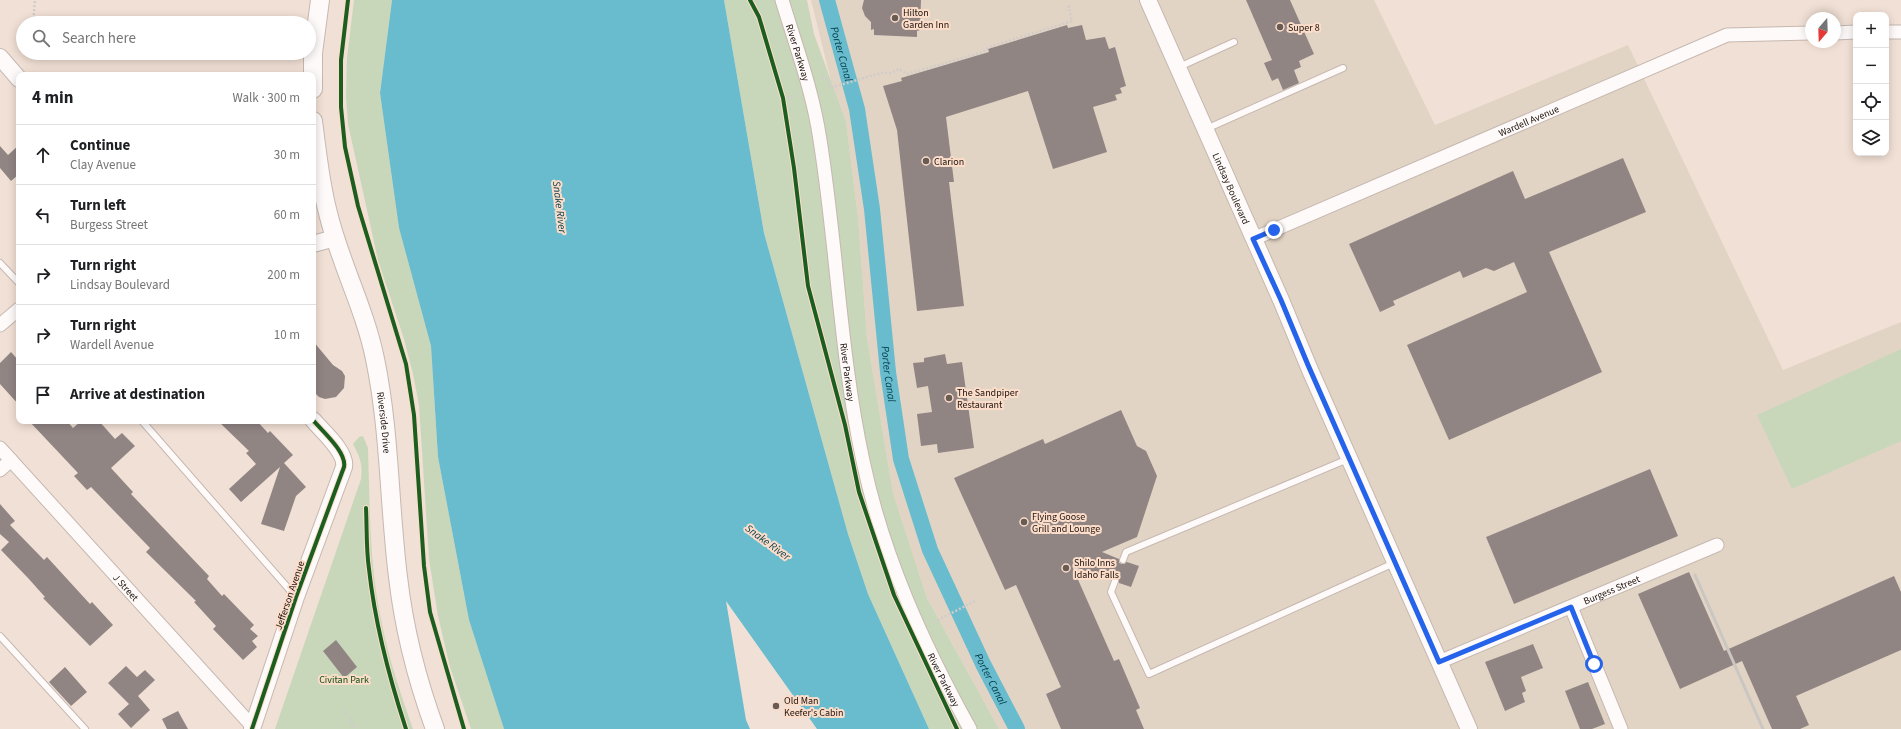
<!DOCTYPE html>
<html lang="en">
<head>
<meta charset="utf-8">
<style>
  body { margin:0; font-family:"Source Sans 3",sans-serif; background:#f2f2f2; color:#202124 }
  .controls { position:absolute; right:12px; top:12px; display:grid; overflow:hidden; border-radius:8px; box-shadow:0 2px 10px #0003 }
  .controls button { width:36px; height:36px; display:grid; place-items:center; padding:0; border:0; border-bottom:1px solid #e0e0e0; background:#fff; color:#202124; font:20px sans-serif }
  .compass { position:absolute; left:1805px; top:12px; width:36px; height:36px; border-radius:50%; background:#fff; box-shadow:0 2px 10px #0003; rotate:199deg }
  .stop { position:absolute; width:12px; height:12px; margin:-9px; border:3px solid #2563eb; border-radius:50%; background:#fff }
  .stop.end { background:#2563eb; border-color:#fff; box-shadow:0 1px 4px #0008 }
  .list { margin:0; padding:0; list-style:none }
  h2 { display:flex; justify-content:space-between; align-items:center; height:52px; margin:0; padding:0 16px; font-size:17px }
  h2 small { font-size:13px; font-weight:400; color:#757577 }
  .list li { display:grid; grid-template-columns:26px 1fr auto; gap:12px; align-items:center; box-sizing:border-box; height:60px; padding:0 16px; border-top:1px solid #e0e0e0 }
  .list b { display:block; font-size:15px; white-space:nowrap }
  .list p { margin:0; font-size:13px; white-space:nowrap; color:#757577 }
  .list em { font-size:13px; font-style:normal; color:#757577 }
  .icon { flex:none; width:22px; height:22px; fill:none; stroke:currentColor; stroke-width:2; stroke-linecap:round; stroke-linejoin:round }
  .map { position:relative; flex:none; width:1901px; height:729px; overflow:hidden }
  .search { position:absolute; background:#fff; box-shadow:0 2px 10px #0003; left:16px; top:16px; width:300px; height:44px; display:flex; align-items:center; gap:10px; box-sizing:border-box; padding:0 14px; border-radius:22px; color:#757577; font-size:15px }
  .panel { position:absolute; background:#fff; box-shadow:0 2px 10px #0003; left:16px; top:72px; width:300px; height:352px; border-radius:8px }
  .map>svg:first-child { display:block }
  .commercial { fill:#e2d4c4 }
  .green { fill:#c8d7ba }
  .water { fill:#68bcce }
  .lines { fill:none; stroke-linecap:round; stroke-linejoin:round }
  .canal { stroke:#68bcce; stroke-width:16 }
  .building { fill:#918584 }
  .service-casing { stroke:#c6b8b0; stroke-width:8 }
  .minor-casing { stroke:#c6b8b0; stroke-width:15 }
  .tertiary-casing { stroke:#c6b8b0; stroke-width:18 }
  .secondary-casing { stroke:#c6b8b0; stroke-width:20 }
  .path { stroke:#d1ccc9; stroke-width:2.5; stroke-dasharray:2 2; stroke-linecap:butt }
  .service { stroke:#fdfaf9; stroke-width:6 }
  .minor { stroke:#fdfaf9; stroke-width:13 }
  .tertiary { stroke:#fdfaf9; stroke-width:16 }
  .secondary { stroke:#fdfaf9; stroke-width:18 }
  .rail { stroke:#cac6c2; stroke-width:3 }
  .cycleway-casing { stroke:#fcddca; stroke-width:6 }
  .cycleway { stroke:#1b5e20; stroke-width:4 }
  .route { stroke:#2563eb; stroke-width:5 }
  .poi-dot { fill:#685b53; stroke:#fcddca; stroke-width:1.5 }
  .labels { text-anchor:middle; stroke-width:4; stroke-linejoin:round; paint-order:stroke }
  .poi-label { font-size:10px; fill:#1e130d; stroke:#fcddca; text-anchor:start }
  .street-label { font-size:10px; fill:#1e130d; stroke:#fcddca }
  .park-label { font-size:10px; fill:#0d4f0e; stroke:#fcddca }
  .water-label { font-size:11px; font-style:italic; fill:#023b48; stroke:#fcddca }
</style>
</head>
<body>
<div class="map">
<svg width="1901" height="729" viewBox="0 0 1901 729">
  <rect width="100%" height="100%" fill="#f1e0d5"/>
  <path class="commercial" d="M811,0H1374L1435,125L1628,45L1783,370L1901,322V729H999L927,598L893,493L867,338L858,217L846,122L832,85Z"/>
  <path class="green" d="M354,0H392L380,93L399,228L431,346L438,457L469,620L504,729H471L450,667L438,616L429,559L419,405L413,374L404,339L378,260L348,124L346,96L347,58Z
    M724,0H807L814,34L846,122L858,217L867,338L893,493L927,598L999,729H929L868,594L848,534L764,233Z
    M1901,349V441L1792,489L1757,415Z
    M363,436L368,448C370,506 369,566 382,624C389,660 401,695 413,729H275L361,479C363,465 360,457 353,444L359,437Z"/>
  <path class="water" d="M392,0H724L764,233L848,534L868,594L929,729H817L726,601L746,720L750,729H504L469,620L438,457L431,346L399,228L380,93Z"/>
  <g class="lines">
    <path class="canal" id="s1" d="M827,0L857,109L872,209L888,372L901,459L930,550L983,664L1017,729"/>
  </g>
  <path class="building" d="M864,0H921L920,30L917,31V37L874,35V29L871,30V22L865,16L862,8Z
    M1246,0H1290L1314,54L1299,61L1301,67L1294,70L1299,83L1283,90L1278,78L1272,81L1264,63L1272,60Z
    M1067,25L1068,28L1082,25L1086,40L1105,37L1109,49L1115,47L1126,86L1120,88L1122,93L1115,95L1117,100L1093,107L1107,152L1053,169L1028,91L946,117L954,182H949L964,306L917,311L897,130L883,86L902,81L901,78L989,52L988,49Z
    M19,145V174L11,181L0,168V146L8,155Z
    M1623,158L1646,212L1549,252L1602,372L1449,440L1407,345L1527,292L1514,262L1494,271L1486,268L1463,278L1460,271L1393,301L1395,305L1380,312L1349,244L1513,171L1525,199Z
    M313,341L333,365L342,371L345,376L344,388L336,397L325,399L319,397L313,391Z
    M11,352L19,361V405L0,384V363Z
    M945,354L947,364L962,362L974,448L938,453L937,444L921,446L917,414L932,412L928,386L917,388L913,363L924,362V358Z
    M1121,410L1137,446L1146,451L1157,476L1137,537L1102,552L1119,559V563L1122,564L1127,562L1139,566L1131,587L1119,583L1117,577H1112L1111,580L1072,566L1114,661L1119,659L1140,708L1136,710L1144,729H1061L1046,694L1061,687L1016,585L1005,590L954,478L1043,439L1045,444Z
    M29,421H67L73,428L81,421H99L115,439L122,433L135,446L111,468L133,492L131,494L209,576L207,579L222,596L224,594L254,625L250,629L258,636L252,641L257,647L243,660L213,629L216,626L194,602L196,601L146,552L150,548L91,487L87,490L74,476L78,473Z
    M218,421H257L268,433L270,431L293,455L284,463L306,487L296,496L284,531L261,524L280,467L241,502L229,489L256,464L246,453L249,451Z
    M1650,469L1678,536L1514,604L1486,537Z
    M0,504L15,521L10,525L44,560L47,557L90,604L92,602L113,625L90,646L43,598L45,597L28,578L1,550L9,542L0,534Z
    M1689,572L1724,651L1894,576L1901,592V650L1796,696L1809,725L1800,729H1772L1742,661L1680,689L1638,594Z
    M336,640L357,667L344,678L323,651Z
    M1533,644L1543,668L1521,677L1526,691L1522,693L1525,702L1505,711L1485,662Z
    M126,666L137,677L145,670L155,680L138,696L150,710L131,728L118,714L129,704L108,683Z
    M65,667L87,692L71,706L49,682Z
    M1588,682L1605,724L1592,729H1580L1565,691Z
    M178,711L188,729H167L162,719Z"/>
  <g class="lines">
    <defs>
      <path id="service" d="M1179,67L1234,42
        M1206,129L1343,68
        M0,263L19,283
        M142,421L295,596
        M1123,560L1126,552L1348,459
        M1115,581L1111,592L1149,674L1394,563
        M0,636L85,729"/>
      <g id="minor">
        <path id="s2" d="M782,0C796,46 813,92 820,140C837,246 840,355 863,461C883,556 923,644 970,729"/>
        <path d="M1886,32H1901"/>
        <path d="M1835,33L1856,32"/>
        <path id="s3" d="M1253,239L1727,35L1811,33"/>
        <path d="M0,325L19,309"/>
        <path id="s4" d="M0,448L253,727"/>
        <path d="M0,470L11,460"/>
        <path d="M1571,607L1621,729"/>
        <path id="s5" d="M1439,662L1717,545"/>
      </g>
      <g id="tertiary">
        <path id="s6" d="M1148,0L1281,300L1310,370L1469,729"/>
        <path d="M0,57L19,79"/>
        <path d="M313,244L335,238"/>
        <path d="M252,729L296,597L344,467C347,452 322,431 313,420"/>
      </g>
      <g id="secondary">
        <path d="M313,89V53L320,0"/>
        <path id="s7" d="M313,121C317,152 320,183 328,213C340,263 365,309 375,359C390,431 389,505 398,577C404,629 417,680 435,729"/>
      </g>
    </defs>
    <use href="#service" class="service-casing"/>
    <use href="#minor" class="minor-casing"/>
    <use href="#tertiary" class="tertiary-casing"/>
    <use href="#secondary" class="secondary-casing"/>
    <path class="path" d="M33,23L35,0
      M820,79L823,76L826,78L830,88L881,73H891L899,69L907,74L983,52L989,47L1072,21L1068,4
      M783,98L797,96
      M934,622L977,600
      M343,709L355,729"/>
    <use href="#service" class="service"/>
    <use href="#minor" class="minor"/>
    <use href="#tertiary" class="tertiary"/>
    <use href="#secondary" class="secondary"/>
    <path class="rail" d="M1695,575L1763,729"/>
    <defs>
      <path id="cycleway" d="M348,0L341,60V107L345,147L358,206L406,364L414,415L424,566L430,612L464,729
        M750,0L759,17L783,98L794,168L808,286L845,425L859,492L894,595L957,729
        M366,508C367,528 366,549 369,569C375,624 389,677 406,729
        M252,729L296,597L344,467C347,452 322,431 313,420"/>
    </defs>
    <use href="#cycleway" class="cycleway-casing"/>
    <use href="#cycleway" class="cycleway"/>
  </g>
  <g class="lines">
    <path class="route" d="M1274,230L1253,239L1281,300L1308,365L1439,662L1571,607L1594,664"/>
  </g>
  <g class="poi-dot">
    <circle cx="895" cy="18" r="4"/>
    <circle cx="1280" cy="27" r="4"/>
    <circle cx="926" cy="161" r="4"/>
    <circle cx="949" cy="398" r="4"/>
    <circle cx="1024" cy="522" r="4"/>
    <circle cx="1066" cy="568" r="4"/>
    <circle cx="776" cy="706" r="4"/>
  </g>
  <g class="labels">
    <g class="poi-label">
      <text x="903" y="16">Hilton<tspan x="903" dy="12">Garden Inn</tspan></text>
      <text x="1288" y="31">Super 8</text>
      <text x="934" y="165">Clarion</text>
      <text x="957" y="396">The Sandpiper<tspan x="957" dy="12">Restaurant</tspan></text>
      <text x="1032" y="520">Flying Goose<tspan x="1032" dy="12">Grill and Lounge</tspan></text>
      <text x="1074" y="566">Shilo Inns<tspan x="1074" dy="12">Idaho Falls</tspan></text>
      <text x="784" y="704">Old Man<tspan x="784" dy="12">Keefer's Cabin</tspan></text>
    </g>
    <g class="street-label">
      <text dy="4" stroke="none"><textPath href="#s2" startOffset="55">River Parkway</textPath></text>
      <text dy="4" stroke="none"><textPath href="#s3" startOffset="300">Wardell Avenue</textPath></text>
      <text dy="4" stroke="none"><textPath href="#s6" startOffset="206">Lindsay Boulevard</textPath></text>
      <text dy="4" stroke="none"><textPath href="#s2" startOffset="379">River Parkway</textPath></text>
      <text dy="4" stroke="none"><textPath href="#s7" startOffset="311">Riverside Drive</textPath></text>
      <text dy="4" stroke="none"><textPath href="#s4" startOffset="188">J Street</textPath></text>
      <text dy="4" stroke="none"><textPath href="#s5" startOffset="187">Burgess Street</textPath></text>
      <text transform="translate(289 595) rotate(-71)" y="4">Jefferson Avenue</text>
      <text dy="4" stroke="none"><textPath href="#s2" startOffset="703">River Parkway</textPath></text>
    </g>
    <g class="park-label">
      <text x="344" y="683">Civitan Park</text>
    </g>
    <g class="water-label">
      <text dy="4" stroke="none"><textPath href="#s1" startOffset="56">Porter Canal</textPath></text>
      <text transform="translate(560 207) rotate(83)" y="4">Snake River</text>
      <text dy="4" stroke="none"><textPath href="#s1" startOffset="380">Porter Canal</textPath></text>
      <text transform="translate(768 542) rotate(36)" y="4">Snake River</text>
      <text dy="4" stroke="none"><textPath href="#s1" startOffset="704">Porter Canal</textPath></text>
    </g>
  </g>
</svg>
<div class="controls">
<button>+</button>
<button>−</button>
<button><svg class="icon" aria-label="locate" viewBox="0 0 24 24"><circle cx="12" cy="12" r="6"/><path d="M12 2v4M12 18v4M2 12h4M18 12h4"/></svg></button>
<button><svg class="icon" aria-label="layers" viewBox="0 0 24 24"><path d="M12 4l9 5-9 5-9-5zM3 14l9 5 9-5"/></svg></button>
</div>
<svg class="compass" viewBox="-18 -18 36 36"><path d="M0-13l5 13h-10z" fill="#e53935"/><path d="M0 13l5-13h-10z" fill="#757577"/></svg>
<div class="stop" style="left:1594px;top:664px"></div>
<div class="stop end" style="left:1274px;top:230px"></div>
<div class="search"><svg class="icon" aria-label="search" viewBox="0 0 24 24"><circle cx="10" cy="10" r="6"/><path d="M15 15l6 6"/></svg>Search here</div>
<section class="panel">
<h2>4 min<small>Walk · 300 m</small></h2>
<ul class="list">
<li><svg class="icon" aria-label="ahead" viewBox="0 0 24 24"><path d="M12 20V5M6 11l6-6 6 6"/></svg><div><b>Continue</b><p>Clay Avenue</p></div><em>30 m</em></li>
<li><svg class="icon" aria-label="left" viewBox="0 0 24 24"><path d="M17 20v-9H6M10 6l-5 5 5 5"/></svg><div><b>Turn left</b><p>Burgess Street</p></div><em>60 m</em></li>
<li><svg class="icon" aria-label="right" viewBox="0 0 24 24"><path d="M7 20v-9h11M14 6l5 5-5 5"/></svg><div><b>Turn right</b><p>Lindsay Boulevard</p></div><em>200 m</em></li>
<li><svg class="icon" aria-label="right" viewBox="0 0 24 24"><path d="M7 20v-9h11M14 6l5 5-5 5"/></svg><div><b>Turn right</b><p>Wardell Avenue</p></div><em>10 m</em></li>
<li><svg class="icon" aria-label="arrive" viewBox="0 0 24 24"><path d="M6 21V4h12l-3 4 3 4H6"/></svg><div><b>Arrive at destination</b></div></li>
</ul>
</section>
</div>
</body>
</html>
